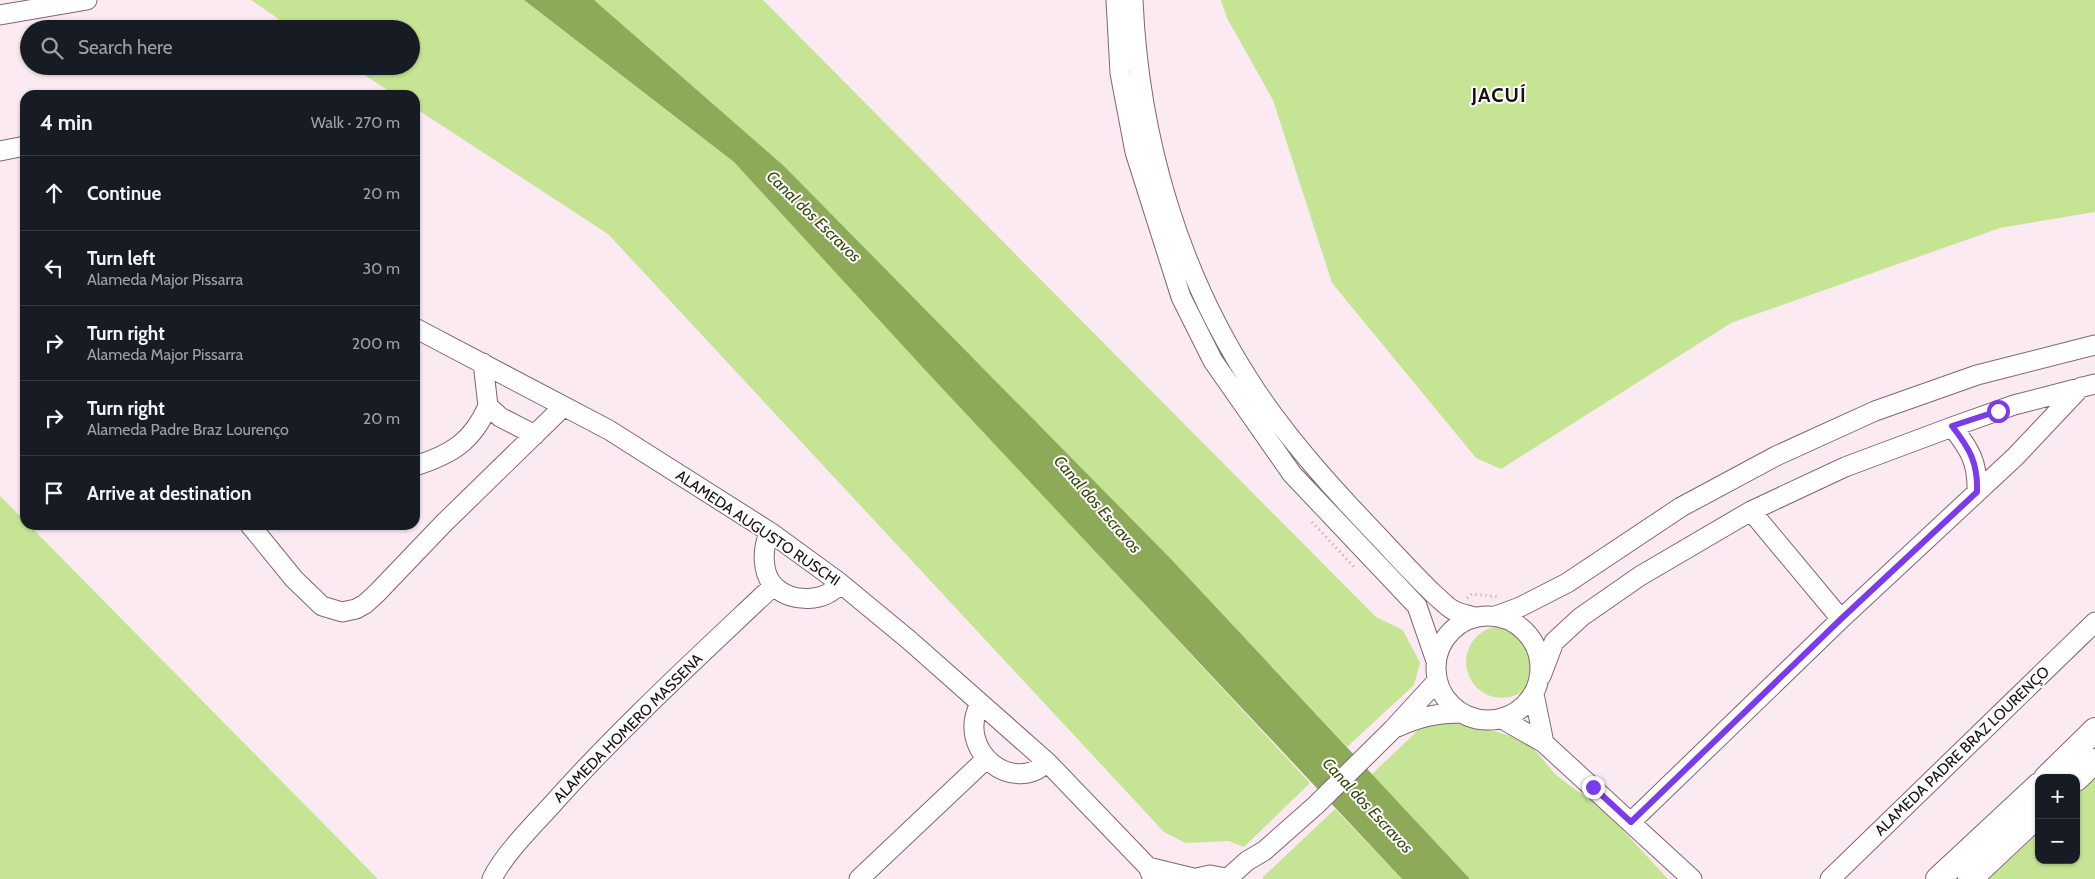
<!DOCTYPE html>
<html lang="en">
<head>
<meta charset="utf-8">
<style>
  body { margin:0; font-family:Cabin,sans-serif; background:#242831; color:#f1f3f6 }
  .controls { position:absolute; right:15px; bottom:15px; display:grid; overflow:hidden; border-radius:10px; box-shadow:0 1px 4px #0004 }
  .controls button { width:45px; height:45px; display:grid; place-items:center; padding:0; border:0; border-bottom:1px solid #363941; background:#171b24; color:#f1f3f6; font:25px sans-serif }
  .stop { position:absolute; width:15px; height:15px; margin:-11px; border:4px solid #7c3aed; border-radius:50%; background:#fff }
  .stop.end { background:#7c3aed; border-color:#fff; box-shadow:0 1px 5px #0008 }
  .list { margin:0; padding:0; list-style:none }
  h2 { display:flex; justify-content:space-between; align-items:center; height:65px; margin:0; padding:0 20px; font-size:21px }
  h2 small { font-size:16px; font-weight:400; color:#9ea1a6 }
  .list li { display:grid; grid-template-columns:32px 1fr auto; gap:15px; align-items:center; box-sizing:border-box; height:75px; padding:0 20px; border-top:1px solid #363941 }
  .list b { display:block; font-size:19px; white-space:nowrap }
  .list p { margin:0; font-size:16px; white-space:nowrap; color:#9ea1a6 }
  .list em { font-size:16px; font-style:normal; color:#9ea1a6 }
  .icon { flex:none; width:28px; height:28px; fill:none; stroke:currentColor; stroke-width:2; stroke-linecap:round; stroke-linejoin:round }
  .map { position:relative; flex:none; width:2095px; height:879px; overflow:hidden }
  .search { position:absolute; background:#171b24; box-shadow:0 1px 4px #0004; left:20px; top:20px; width:400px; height:55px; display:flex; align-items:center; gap:12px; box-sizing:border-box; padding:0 18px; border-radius:28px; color:#9ea1a6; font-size:19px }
  .panel { position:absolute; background:#171b24; box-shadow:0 1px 4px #0004; left:20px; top:90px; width:400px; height:440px; border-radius:15px }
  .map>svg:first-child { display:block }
  .green { fill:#c6e594 }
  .water { fill:#8daa59 }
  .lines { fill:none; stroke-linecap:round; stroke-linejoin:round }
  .minor-casing { stroke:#7f6673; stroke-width:21 }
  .major-casing { stroke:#7f6673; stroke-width:26 }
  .path { stroke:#b4a5ad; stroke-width:3; stroke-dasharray:1 4; stroke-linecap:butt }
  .minor { stroke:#fff; stroke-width:19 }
  .major { stroke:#fff; stroke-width:24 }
  .route { stroke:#7c3aed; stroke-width:6 }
  .labels { text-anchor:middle; stroke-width:4; stroke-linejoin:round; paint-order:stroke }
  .street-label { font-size:15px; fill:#180f14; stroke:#fdfdfd }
  .water-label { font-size:16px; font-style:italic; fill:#36490d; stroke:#fdfdfd }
  .district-label { font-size:20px; font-weight:bold; letter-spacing:1px; fill:#180f14; stroke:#fdfdfd }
</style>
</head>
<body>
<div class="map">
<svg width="2095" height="879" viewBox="0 0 2095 879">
  <rect width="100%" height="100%" fill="#fceaf3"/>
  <path class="green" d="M251,0H524L734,162L1310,783L1244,847L1229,841L1185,843L1164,832L608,234L415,108V95H395L351,66H411V29H293Z
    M594,0H763L1376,617L1403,630L1420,663L1414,685L1347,747L1171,559L784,166Z
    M1221,0H2095V212L2000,228L1731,323L1501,469L1476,458L1332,283L1273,100L1227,18Z
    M0,496L25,521V525H29L378,879H0Z
    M1466 662a36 36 0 1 1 72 0a36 36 0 1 1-72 0Z
    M1436,713L1527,741L1556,775L1608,814L1668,879H1470L1372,774Z
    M2095,779V879H1989L2039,832V860H2076V797Z
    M1335,809L1402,879H1263V877Z"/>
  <path class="water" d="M524,0H594L784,166L1171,559L1470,879H1402L927,372L734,162Z"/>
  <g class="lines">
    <defs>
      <path id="minor" d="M1116,0L1120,73L1135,152L1181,297L1213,361L1292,474L1417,606L1436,661
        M1133,0C1139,138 1179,276 1257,392C1292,444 1335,491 1378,536C1397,556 1416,577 1436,596C1441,600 1447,607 1453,610C1460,614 1468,615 1475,617
        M0,15L87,0
        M0,151L25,146
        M415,328L609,430L770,532L840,583L909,640L1047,762L1148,867L1153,879
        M483,363L488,406L500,417L535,435
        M1952,427C1970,449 1978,463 1977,492
        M415,466C452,454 472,442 488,406
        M1751,511L1841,619
        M250,525L294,579L322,606L342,612L356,609L365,604L377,593L444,523L563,407
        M770,532C762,547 761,574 775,587C792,603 826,603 840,583
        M1436 668a52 52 0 1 1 104 0a52 52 0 1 1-104 0Z
        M1496,616L1520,607L1567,583L1681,507L1776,456L1875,411L1977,375L2095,345
        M1541,676L1554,642L1581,617L1640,576L1751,511L1845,467L1952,427L2014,405L2095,384
        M1534,694L1544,743
        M980,704C955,750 1013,796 1047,762
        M1502,719L1544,743L1692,879
        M1397,727C1420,717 1436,713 1462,713
        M1631,822L1841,619L2016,456L2081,387
        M1148,867L1193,878
        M1228,878L1247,861L1264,851L1316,805L1393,729L1437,681
        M492,879C502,857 532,826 549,808C619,729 697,658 773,586
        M859,879L986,759
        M1192,879L1210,875L1231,879
        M1830,879L2095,622"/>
      <path id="major" d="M2046,778L2095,730
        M2076,779L2095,761
        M1938,879L2039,785
        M1970,879L2039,814"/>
    </defs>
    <use href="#minor" class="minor-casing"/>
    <use href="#major" class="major-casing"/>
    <path class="path" d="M1312,522L1354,567
      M1467,598L1472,594L1499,597"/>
    <use href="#minor" class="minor"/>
    <use href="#major" class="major"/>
  </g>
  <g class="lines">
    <path class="route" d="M1593,787L1631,822L1841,619L1977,492C1978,463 1970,449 1952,426L1998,411"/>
  </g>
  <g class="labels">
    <g class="street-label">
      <text transform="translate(758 528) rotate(34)" y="5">ALAMEDA AUGUSTO RUSCHI</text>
      <text transform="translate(628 728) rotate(-45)" y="5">ALAMEDA HOMERO MASSENA</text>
      <text transform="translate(1962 751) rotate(-44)" y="5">ALAMEDA PADRE BRAZ LOURENÇO</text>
    </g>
    <g class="water-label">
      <text transform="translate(814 216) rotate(44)" y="6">Canal dos Escravos</text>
      <text transform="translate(1098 504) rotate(49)" y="6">Canal dos Escravos</text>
      <text transform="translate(1368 805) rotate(47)" y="6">Canal dos Escravos</text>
    </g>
    <g class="district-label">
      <text x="1499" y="102">JACUÍ</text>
    </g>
  </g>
</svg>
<div class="controls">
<button>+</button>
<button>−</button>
</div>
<div class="stop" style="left:1998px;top:411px"></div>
<div class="stop end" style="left:1593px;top:787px"></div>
<div class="search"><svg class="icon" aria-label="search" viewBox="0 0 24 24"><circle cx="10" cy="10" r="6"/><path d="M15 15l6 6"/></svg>Search here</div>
<section class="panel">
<h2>4 min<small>Walk · 270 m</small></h2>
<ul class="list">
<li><svg class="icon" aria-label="ahead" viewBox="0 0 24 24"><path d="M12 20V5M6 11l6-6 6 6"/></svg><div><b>Continue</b></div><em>20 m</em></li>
<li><svg class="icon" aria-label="left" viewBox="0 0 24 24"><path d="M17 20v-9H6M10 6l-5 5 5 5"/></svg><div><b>Turn left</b><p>Alameda Major Pissarra</p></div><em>30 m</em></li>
<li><svg class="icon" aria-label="right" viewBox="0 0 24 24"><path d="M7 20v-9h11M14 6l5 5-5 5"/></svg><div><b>Turn right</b><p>Alameda Major Pissarra</p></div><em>200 m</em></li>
<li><svg class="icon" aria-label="right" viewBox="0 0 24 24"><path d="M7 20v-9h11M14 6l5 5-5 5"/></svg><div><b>Turn right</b><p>Alameda Padre Braz Lourenço</p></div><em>20 m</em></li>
<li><svg class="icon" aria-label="arrive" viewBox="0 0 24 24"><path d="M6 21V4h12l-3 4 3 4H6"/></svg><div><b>Arrive at destination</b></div></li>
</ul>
</section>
</div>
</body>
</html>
